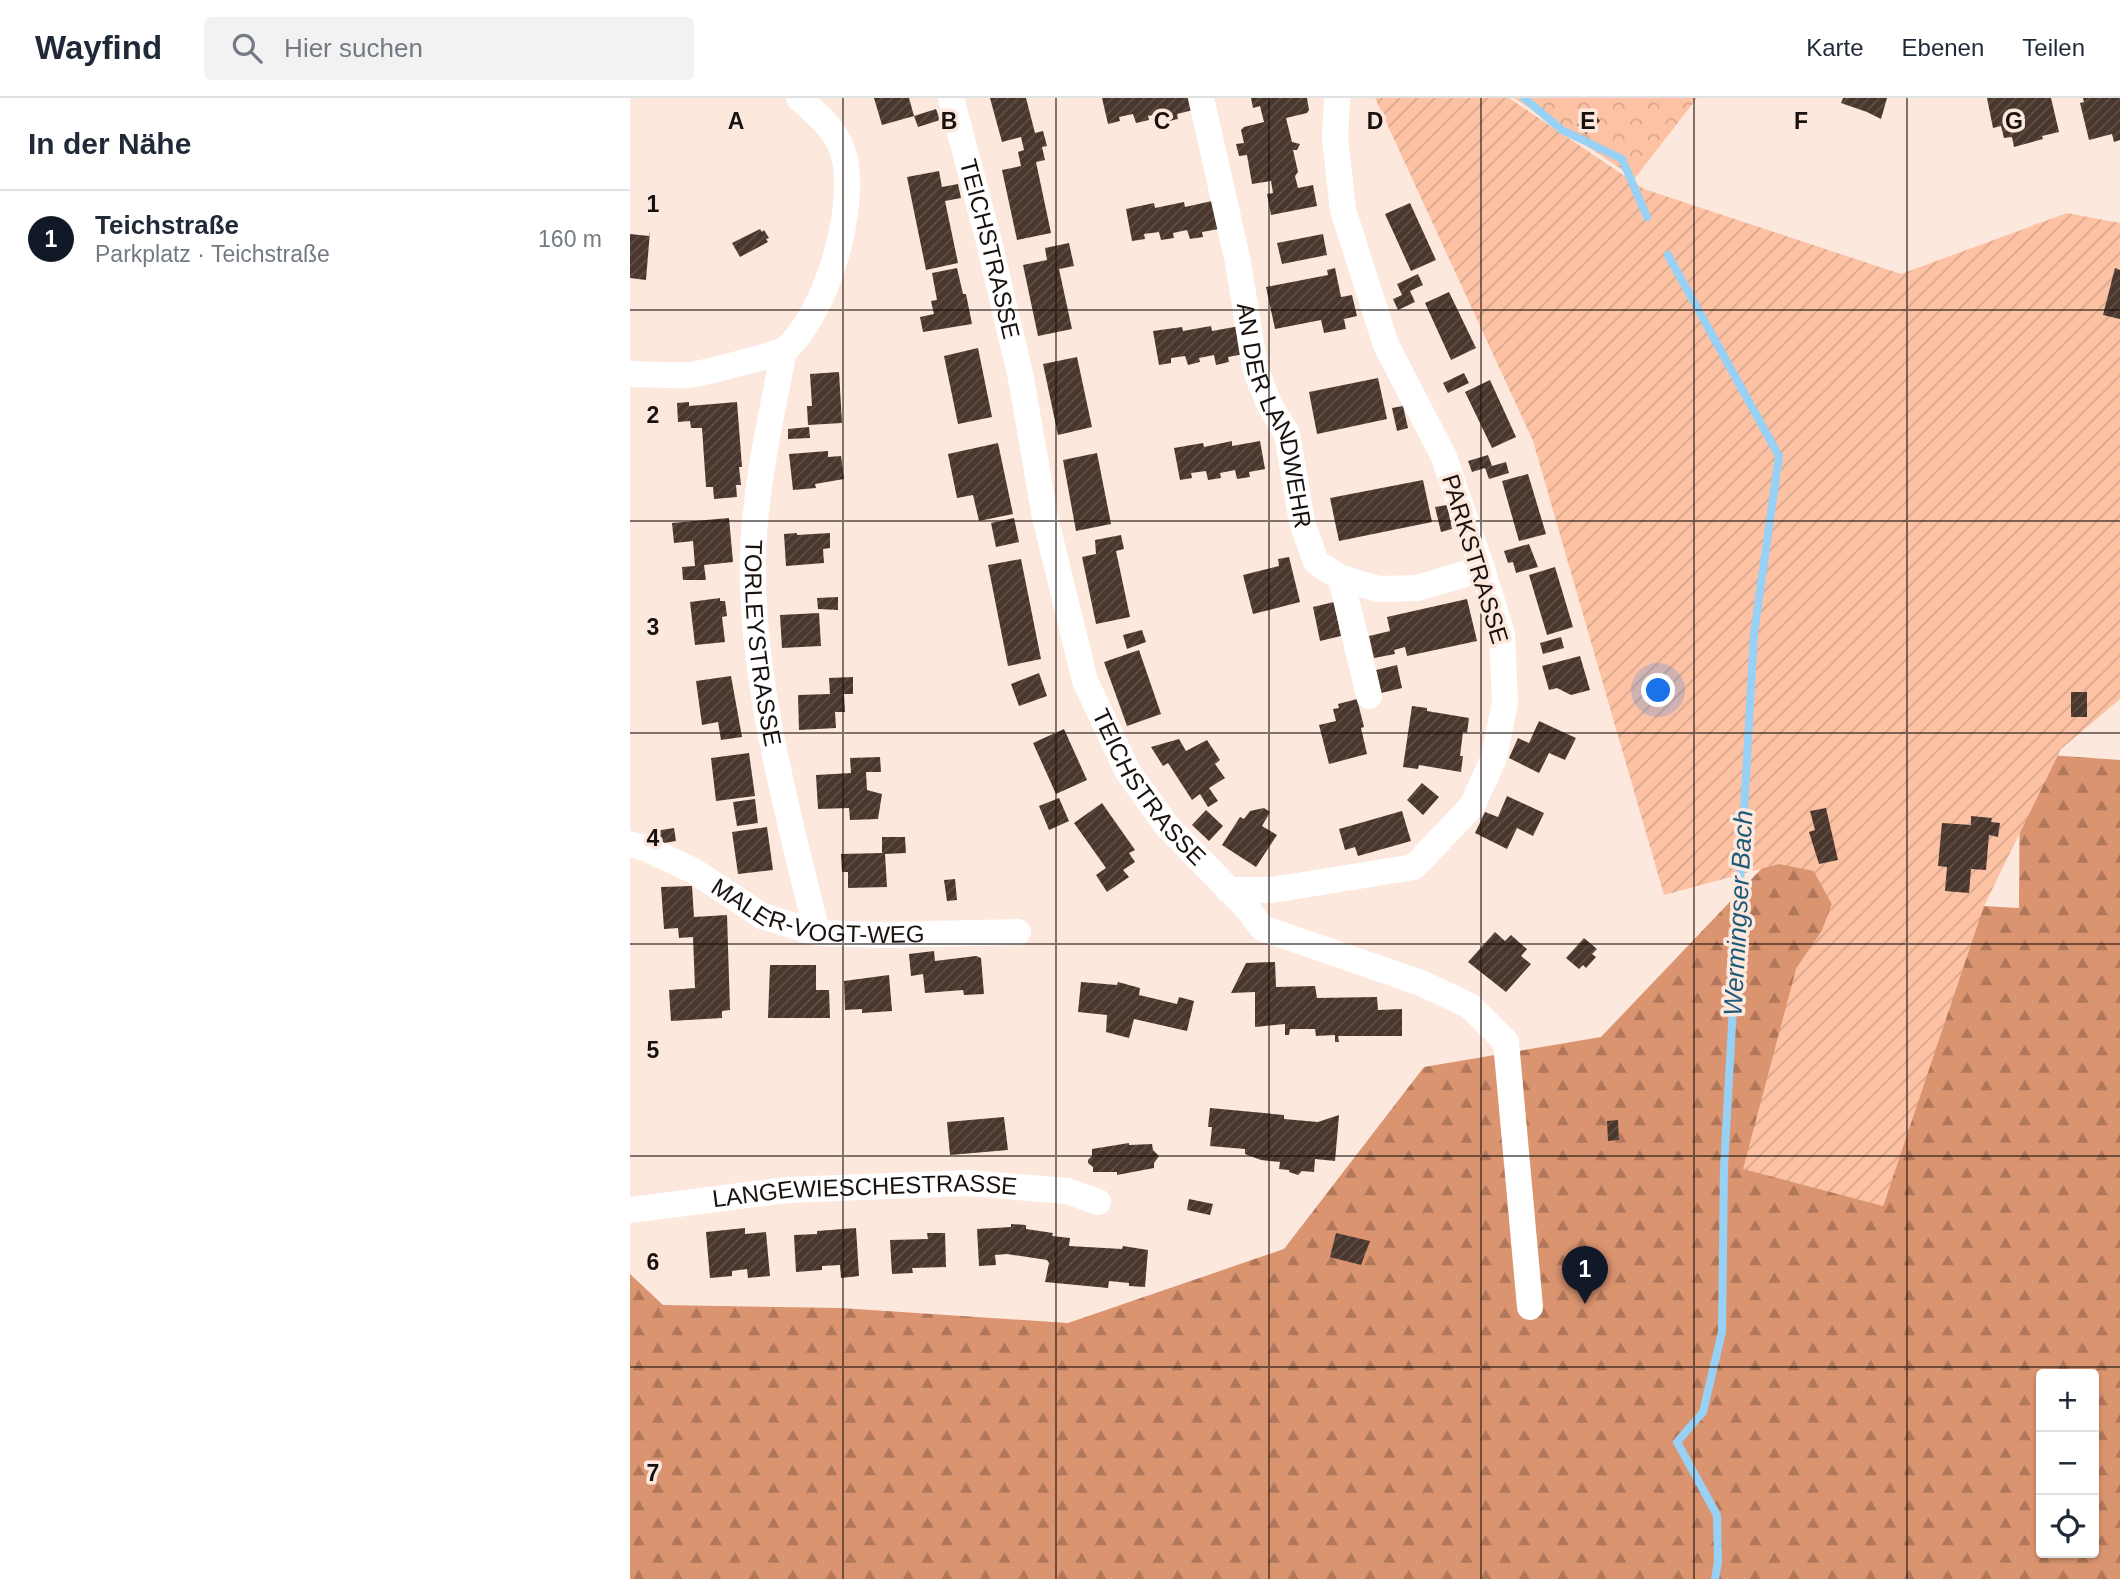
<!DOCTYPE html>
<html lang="de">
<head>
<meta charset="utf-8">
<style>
  body { margin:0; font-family:Helvetica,sans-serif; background:#f2f2f3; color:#1f2937 }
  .controls { position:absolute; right:21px; bottom:21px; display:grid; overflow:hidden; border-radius:7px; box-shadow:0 2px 5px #0004 }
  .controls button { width:63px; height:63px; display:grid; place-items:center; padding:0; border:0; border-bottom:2px solid #e0e1e3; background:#fff; color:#1f2937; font:35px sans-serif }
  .you { position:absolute; left:1029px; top:593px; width:24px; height:24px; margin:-18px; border:5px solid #fff; border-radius:50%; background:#1a73e8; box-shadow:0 0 0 10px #1a73e833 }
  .badge { display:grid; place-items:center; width:46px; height:46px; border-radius:50%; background:#111827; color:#fff; font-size:23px; font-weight:700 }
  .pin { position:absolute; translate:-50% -58px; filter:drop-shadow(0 2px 4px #0008) }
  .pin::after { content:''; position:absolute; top:37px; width:24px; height:21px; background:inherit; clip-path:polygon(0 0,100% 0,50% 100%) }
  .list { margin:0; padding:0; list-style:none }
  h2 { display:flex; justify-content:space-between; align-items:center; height:91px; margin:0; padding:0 28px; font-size:30px }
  h2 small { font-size:23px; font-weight:400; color:#747a83 }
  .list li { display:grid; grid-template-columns:46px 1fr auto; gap:21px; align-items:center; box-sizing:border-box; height:98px; padding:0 28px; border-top:2px solid #e0e1e3 }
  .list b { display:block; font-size:26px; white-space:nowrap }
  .list p { margin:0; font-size:23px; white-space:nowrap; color:#747a83 }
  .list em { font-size:23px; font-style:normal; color:#747a83 }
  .icon { flex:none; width:38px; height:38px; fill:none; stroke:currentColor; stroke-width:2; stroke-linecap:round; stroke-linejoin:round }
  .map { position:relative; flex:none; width:1490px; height:1481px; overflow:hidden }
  header { display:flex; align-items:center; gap:42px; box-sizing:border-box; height:98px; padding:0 35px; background:#fff; border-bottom:2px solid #e0e1e3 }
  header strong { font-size:33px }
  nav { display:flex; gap:38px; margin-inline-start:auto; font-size:24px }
  .search { width:490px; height:63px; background:#f2f2f3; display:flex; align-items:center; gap:18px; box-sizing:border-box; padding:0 24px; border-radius:7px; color:#747a83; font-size:26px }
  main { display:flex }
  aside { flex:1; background:#fff }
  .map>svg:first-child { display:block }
  .forest { fill:url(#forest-firs); fill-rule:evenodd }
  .park { fill:url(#park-crowns) }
  .garden { fill:url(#garden-furrows) }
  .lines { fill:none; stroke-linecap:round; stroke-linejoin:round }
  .stream { stroke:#97d2f6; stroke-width:8 }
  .building { fill:url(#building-hatch) }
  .minor { stroke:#fff; stroke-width:26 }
  .grid { fill:none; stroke:#19110d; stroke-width:2; stroke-opacity:0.55 }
  .labels { text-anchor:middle; stroke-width:7; stroke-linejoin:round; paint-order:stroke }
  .street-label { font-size:24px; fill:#19110d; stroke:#fde8de }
  .water-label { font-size:26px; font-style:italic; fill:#1f5978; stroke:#fde8de }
  .grid-label { font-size:23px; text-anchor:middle; font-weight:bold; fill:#19110d; stroke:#fde8de; stroke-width:7; stroke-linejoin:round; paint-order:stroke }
</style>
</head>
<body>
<header>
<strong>Wayfind</strong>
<div class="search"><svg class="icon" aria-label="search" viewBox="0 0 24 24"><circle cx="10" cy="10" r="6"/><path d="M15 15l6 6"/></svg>Hier suchen</div>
<nav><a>Karte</a><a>Ebenen</a><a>Teilen</a></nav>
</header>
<main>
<aside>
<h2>In der Nähe<small></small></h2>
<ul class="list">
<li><span class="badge">1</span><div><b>Teichstraße</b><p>Parkplatz · Teichstraße</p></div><em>160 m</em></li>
</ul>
</aside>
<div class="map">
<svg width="1490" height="1481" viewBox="0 0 1490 1481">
  <defs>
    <pattern id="forest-firs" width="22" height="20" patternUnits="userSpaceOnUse" patternTransform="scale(1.75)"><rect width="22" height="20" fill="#db9470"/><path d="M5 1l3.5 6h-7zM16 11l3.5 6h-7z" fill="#b1775a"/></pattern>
    <pattern id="park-crowns" width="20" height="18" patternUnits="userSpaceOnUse" patternTransform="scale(1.75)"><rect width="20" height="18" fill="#fdc2a4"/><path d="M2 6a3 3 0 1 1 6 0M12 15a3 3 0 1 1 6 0" fill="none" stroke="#d8a68c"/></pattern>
    <pattern id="garden-furrows" width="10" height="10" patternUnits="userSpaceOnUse" patternTransform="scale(1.75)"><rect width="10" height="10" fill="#fdc2a4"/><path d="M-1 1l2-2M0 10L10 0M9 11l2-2" fill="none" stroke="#d8a68c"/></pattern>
    <pattern id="building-hatch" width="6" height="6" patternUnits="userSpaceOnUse" patternTransform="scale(1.75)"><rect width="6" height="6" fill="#49362c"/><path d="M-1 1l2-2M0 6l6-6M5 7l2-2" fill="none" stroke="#605048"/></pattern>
  </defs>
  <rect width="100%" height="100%" fill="#fde8de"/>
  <path class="forest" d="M1064,241L1184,773L1202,806L1192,833L1166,871L1253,1108L1353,808L1389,810L1390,655L1490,662V1481H0V1176L33,1207L211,1210L438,1225L654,1151L794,969L971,939L1135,767ZM1411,1276H1464V1455H1411Z"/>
  <path class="park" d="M884,0H1067L1005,80Z"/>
  <path class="garden" d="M745,0H879L1014,91L1271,176L1437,115L1490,125V601L1431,651L1354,808L1253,1108L1113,1071L1166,871L1192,833L1202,806L1184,773L1149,766L1034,797L903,343Z"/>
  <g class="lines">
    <path class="stream" d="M894,0L932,32L992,61L1017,119
      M1038,157L1149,358L1124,536L1094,1069L1092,1234L1073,1314L1047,1344L1087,1417L1088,1464L1085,1481"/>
  </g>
  <path class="building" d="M244,0H279L284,18L252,27Z
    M360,0H396L405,35L413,33L417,48L412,49L415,62L406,64L421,135L387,142L372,72L391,68L388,54L394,52L391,39L372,44Z
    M472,0H560L563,12L547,16L548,21L535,24L533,15L518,18L519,22L506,25L503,16L489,19L490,23L478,26Z
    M621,0H677L679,12L677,15L656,20L662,44L670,46L667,52H663L668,74L665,78L668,90L683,87L687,108L641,117L637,96L643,95L641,83L622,86L617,57L609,58L606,46L614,45L611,32L614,29L634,24L630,8L623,10Z
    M1213,0H1257L1251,21L1237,14L1211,5Z
    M1357,0H1421L1429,34L1412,38L1413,41L1384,49L1382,39L1374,40L1371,28L1363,30Z
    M1453,0H1490V42L1484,44L1482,36L1459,42L1450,5L1454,4Z
    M306,11L310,22L288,29L284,18Z
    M953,11L962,22L966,18L970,23L956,36L947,27L953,21L948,15Z
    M309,73L312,89L328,86L331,100L315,103L328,165L296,172L277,79Z
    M582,103L589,131L572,134L573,139L560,141L557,132L543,135L544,140L531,142L529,134L514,136L515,141L502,143L496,111L524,105L525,110L554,104L555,109Z
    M780,105L806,162L781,173L755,116Z
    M130,131L132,134L134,132L139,140L136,141L138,144L110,159L102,145Z
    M20,133L16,182L0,180V136L19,138Z
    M693,136L697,157L652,166L647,145Z
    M439,145L444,168L429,171L442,231L408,238L393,167L417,162L415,150Z
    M327,170L333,196H336L342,226L293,234L290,219L304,216L301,203L307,202L302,175Z
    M705,170L711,199L722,197L727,218L714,221L716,231L694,235L691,222L645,231L636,189L698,177L697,172Z
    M1485,170L1490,172V221L1473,217Z
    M788,176L793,187L780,193L785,204L768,212L763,201L772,197L767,186Z
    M819,194L846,250L821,262L795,205Z
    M581,228L582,233L610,228L614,256L598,259L599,264L586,267L584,257L569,260L570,264L558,267L555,258L541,260V265L529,267L523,233L552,229L553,233Z
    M348,250L362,319L328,326L314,258Z
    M447,259L462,329L428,337L413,266Z
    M209,274L212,325L178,327L177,308H182L180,276Z
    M834,275L839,285L818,295L813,285Z
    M748,280L757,321L687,336L679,294Z
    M860,282L886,339L862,350L835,294Z
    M59,304V308L107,304L112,369H109L111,387H106L107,399L84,401L83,389H76L72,330H61L60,323L48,324L47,305Z
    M773,308L778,330L767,333L762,310Z
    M179,329L180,340L158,341V331Z
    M602,343V348L630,343L635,371L619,374L620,379L607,381L605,372L590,375L591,380L578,382L576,373L561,375L562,380L550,382L544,350L573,345L574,349Z
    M368,345L383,416L349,423L343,397L327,400L318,356Z
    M198,353V359L211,358L214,381L185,386L186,390L163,392L159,356Z
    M467,355L481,426L446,433L433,362Z
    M858,357L862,368L876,364L879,375L859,381L855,370L842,374L838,363Z
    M898,376L916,436L889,443L872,383Z
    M793,382L802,424L709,443L700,400Z
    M817,407L822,431L811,434L805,409Z
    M99,420L103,464L74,467L76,482H53L52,469L65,468L63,443L44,445L42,425Z
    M384,420L389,444L366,449L361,425Z
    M167,435V437L200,435V450L193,451L194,465L156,468L154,436Z
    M491,437L494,451L486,453L500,519L466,526L452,459L466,456L465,442Z
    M899,446L908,469L886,475L883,464L878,465L874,453Z
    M659,459L670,504L623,516L613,477L649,468L648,461Z
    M391,461L411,561L378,568L358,467Z
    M925,469L943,529L917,537L899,477Z
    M208,499V512L188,511L187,500Z
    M90,500V503H95L97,518L92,519L95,544L65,547L60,504Z
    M837,501L847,543L777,558L775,549L764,552L765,556L744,560L739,538L760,533L757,519Z
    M704,504L711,538L690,543L683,509Z
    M189,515L191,548L152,550L150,517Z
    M512,532L516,544L497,551L493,537Z
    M931,539L934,550L913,556L910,545Z
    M509,552L531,616L497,628L474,564Z
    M950,558L960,592L941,597L927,590L919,592L912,568Z
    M767,567L772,590L751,595L746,572Z
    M409,575L417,598L389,608L381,586Z
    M101,578L112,639L91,642L88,624L72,627L66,583Z
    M223,579V596H214L215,614H205L206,630L169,632L168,597L200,596L199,580Z
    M1441,594H1457V619H1441Z
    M727,601L734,629L731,630L737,656L699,666L689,627L706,623L703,611L709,610L708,606Z
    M782,608L797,610V613L839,620L837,635L833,634L830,658H833L831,674L789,667L788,671L773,669Z
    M909,623L946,640L935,662L919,655L909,675L879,660L888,640L899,645Z
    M434,631L457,682L426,696L403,645Z
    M549,641L556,653L577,642L590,662L585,666L595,680L579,690L588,703L578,709L570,696L562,702L538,665L533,668L521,649Z
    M119,655L125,698L86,703L81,660Z
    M250,659L251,674H236L237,692L252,696L248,721L220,722L219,710L188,711L186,677L221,675L220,660Z
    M792,685L809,699L793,717L777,702Z
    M877,698L914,715L903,738L887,730L877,751L845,735L855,714L868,719Z
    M429,700L439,723L419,732L409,708Z
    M125,701L128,725L107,728L103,704Z
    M472,705L505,752L499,755L505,764L493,772L499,779L477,794L466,777L476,770L444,725Z
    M634,710L640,714L632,728L647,737L626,769L592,747L610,719L614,721L620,713Z
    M1196,710L1208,762L1189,766L1179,734L1185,732L1180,713Z
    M576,712L593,728L579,743L562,727Z
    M772,713L781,743L728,758L725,749L715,752L709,731Z
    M1341,718L1362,720L1361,724L1370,725L1368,739L1359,737L1356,772L1341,771L1339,795L1315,793L1317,769L1308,768L1312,725L1341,727Z
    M137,729L143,772L108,776L102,734Z
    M44,730L46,743L28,746L25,733Z
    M252,739H275L276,755L255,756L257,789L218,790V774H212L211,756L252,755Z
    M325,781L327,802L317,803L314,782Z
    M62,788L64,819L97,817L100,912L92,913V920L41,923L39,892L65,890L63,839L49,840L48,830L34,831L31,789Z
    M865,834L875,843L881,837L897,851L891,858L901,866L876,894L838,864Z
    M954,840L967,851L962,856L966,859L956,870L953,867L949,871L936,860Z
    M304,853L305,863L346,858L351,860L354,896L334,897L333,892L295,895L293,876L281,878L279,856Z
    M645,864L646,889L685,888L687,900L747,899L748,912L772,911V938H708L709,944H705V937L686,938L685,931H660L659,937H655V926L625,929V894L601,895L616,865Z
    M140,867H186V892H199L200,920H138Z
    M259,877L262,913L232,915V911L215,912L214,883Z
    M451,884L487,887L488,884L510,890L509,897L547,906L549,899L564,903L557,933L504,921L499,940L476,934L477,917L448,914Z
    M580,1010L654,1017V1021L688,1024L709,1017L705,1063L685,1061L684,1074L672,1073L668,1077L659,1074V1072L649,1071L650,1064L631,1062L615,1056V1051L580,1048L582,1029H578Z
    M374,1019L378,1052L320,1057L317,1024Z
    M988,1022L989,1042L978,1043L977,1023Z
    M499,1045V1047L522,1046L523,1052L529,1058L524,1065V1070L487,1077V1074H463V1069L458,1065V1062L462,1058V1051Z
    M559,1101L583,1106L580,1117L557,1112Z
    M381,1126L396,1127V1131L423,1135L422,1138L440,1140L439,1148L492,1151L493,1148L518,1152L515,1189L499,1188V1185L479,1183L478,1190L415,1184L419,1165L417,1162L377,1156L365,1157L366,1167L349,1168L347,1131L381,1129Z
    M115,1130V1136L136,1134L140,1178L118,1180L117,1171L102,1173V1178L80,1180L76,1134Z
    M226,1130L229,1178L211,1180L210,1167L192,1168V1172L166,1174L164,1137L187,1136V1133Z
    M297,1135H315L316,1169L282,1170L283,1175L262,1176L260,1142L298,1141Z
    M706,1135L740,1143L731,1167L700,1159Z"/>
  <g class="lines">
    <g class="minor">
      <path id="s1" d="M321,0L358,140L391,280L415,419L455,583L498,674L538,729L617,810L632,830L791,885L840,908L876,944L900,1209"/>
      <path id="s2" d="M571,0L608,164L625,270L639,306L657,336L672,424L686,464L711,480L748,491L787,490L852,471"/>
      <path id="s3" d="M154,252C141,320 125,388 123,457C120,581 158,715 187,835"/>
      <path d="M0,276C19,276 39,278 59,277C70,276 150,256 156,251C197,214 227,110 214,58C208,33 187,16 169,0"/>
      <path d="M711,480L739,598"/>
      <path id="s4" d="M0,746L15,750L64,773L132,818L187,835L253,837L388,834"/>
      <path d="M598,792H642L784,769L842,708L864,660L875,604L872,536L852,471L814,359L756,247L713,112L705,40L707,0"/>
      <path id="s5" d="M0,1112L156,1092L339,1085L437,1093L468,1104"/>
    </g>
  </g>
  <path class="grid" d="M213,0V1481M426,0V1481M639,0V1481M851,0V1481M1064,0V1481M1277,0V1481M0,212H1490M0,423H1490M0,635H1490M0,846H1490M0,1058H1490M0,1269H1490"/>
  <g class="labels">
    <g class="street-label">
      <text dy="8" stroke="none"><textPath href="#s1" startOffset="156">TEICHSTRASSE</textPath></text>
      <text dy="8" stroke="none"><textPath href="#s2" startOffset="327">AN DER LANDWEHR</textPath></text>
      <text transform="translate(845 461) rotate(73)" y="8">PARKSTRASSE</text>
      <text dy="8" stroke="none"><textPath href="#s3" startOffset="296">TORLEYSTRASSE</textPath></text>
      <text dy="8" stroke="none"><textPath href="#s1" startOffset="723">TEICHSTRASSE</textPath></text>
      <text dy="8" stroke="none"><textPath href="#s4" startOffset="205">MALER-VOGT-WEG</textPath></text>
      <text dy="8" stroke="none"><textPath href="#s5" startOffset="236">LANGEWIESCHESTRASSE</textPath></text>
    </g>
    <g class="water-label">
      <text transform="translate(1108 815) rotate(-87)" y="9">Wermingser Bach</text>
    </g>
  </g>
  <g class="grid-label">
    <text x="106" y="31">A</text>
    <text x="319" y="31">B</text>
    <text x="532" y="31">C</text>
    <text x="745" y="31">D</text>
    <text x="958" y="31">E</text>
    <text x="1171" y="31">F</text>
    <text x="1384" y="31">G</text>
    <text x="23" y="114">1</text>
    <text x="23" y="325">2</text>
    <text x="23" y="537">3</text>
    <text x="23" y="748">4</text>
    <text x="23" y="960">5</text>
    <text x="23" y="1172">6</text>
    <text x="23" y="1383">7</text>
  </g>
</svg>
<div class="controls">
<button>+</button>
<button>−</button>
<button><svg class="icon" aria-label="locate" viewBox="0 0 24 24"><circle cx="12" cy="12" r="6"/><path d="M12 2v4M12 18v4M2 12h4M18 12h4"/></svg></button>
</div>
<div class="you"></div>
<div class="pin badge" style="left:955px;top:1206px">1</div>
</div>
</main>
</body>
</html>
